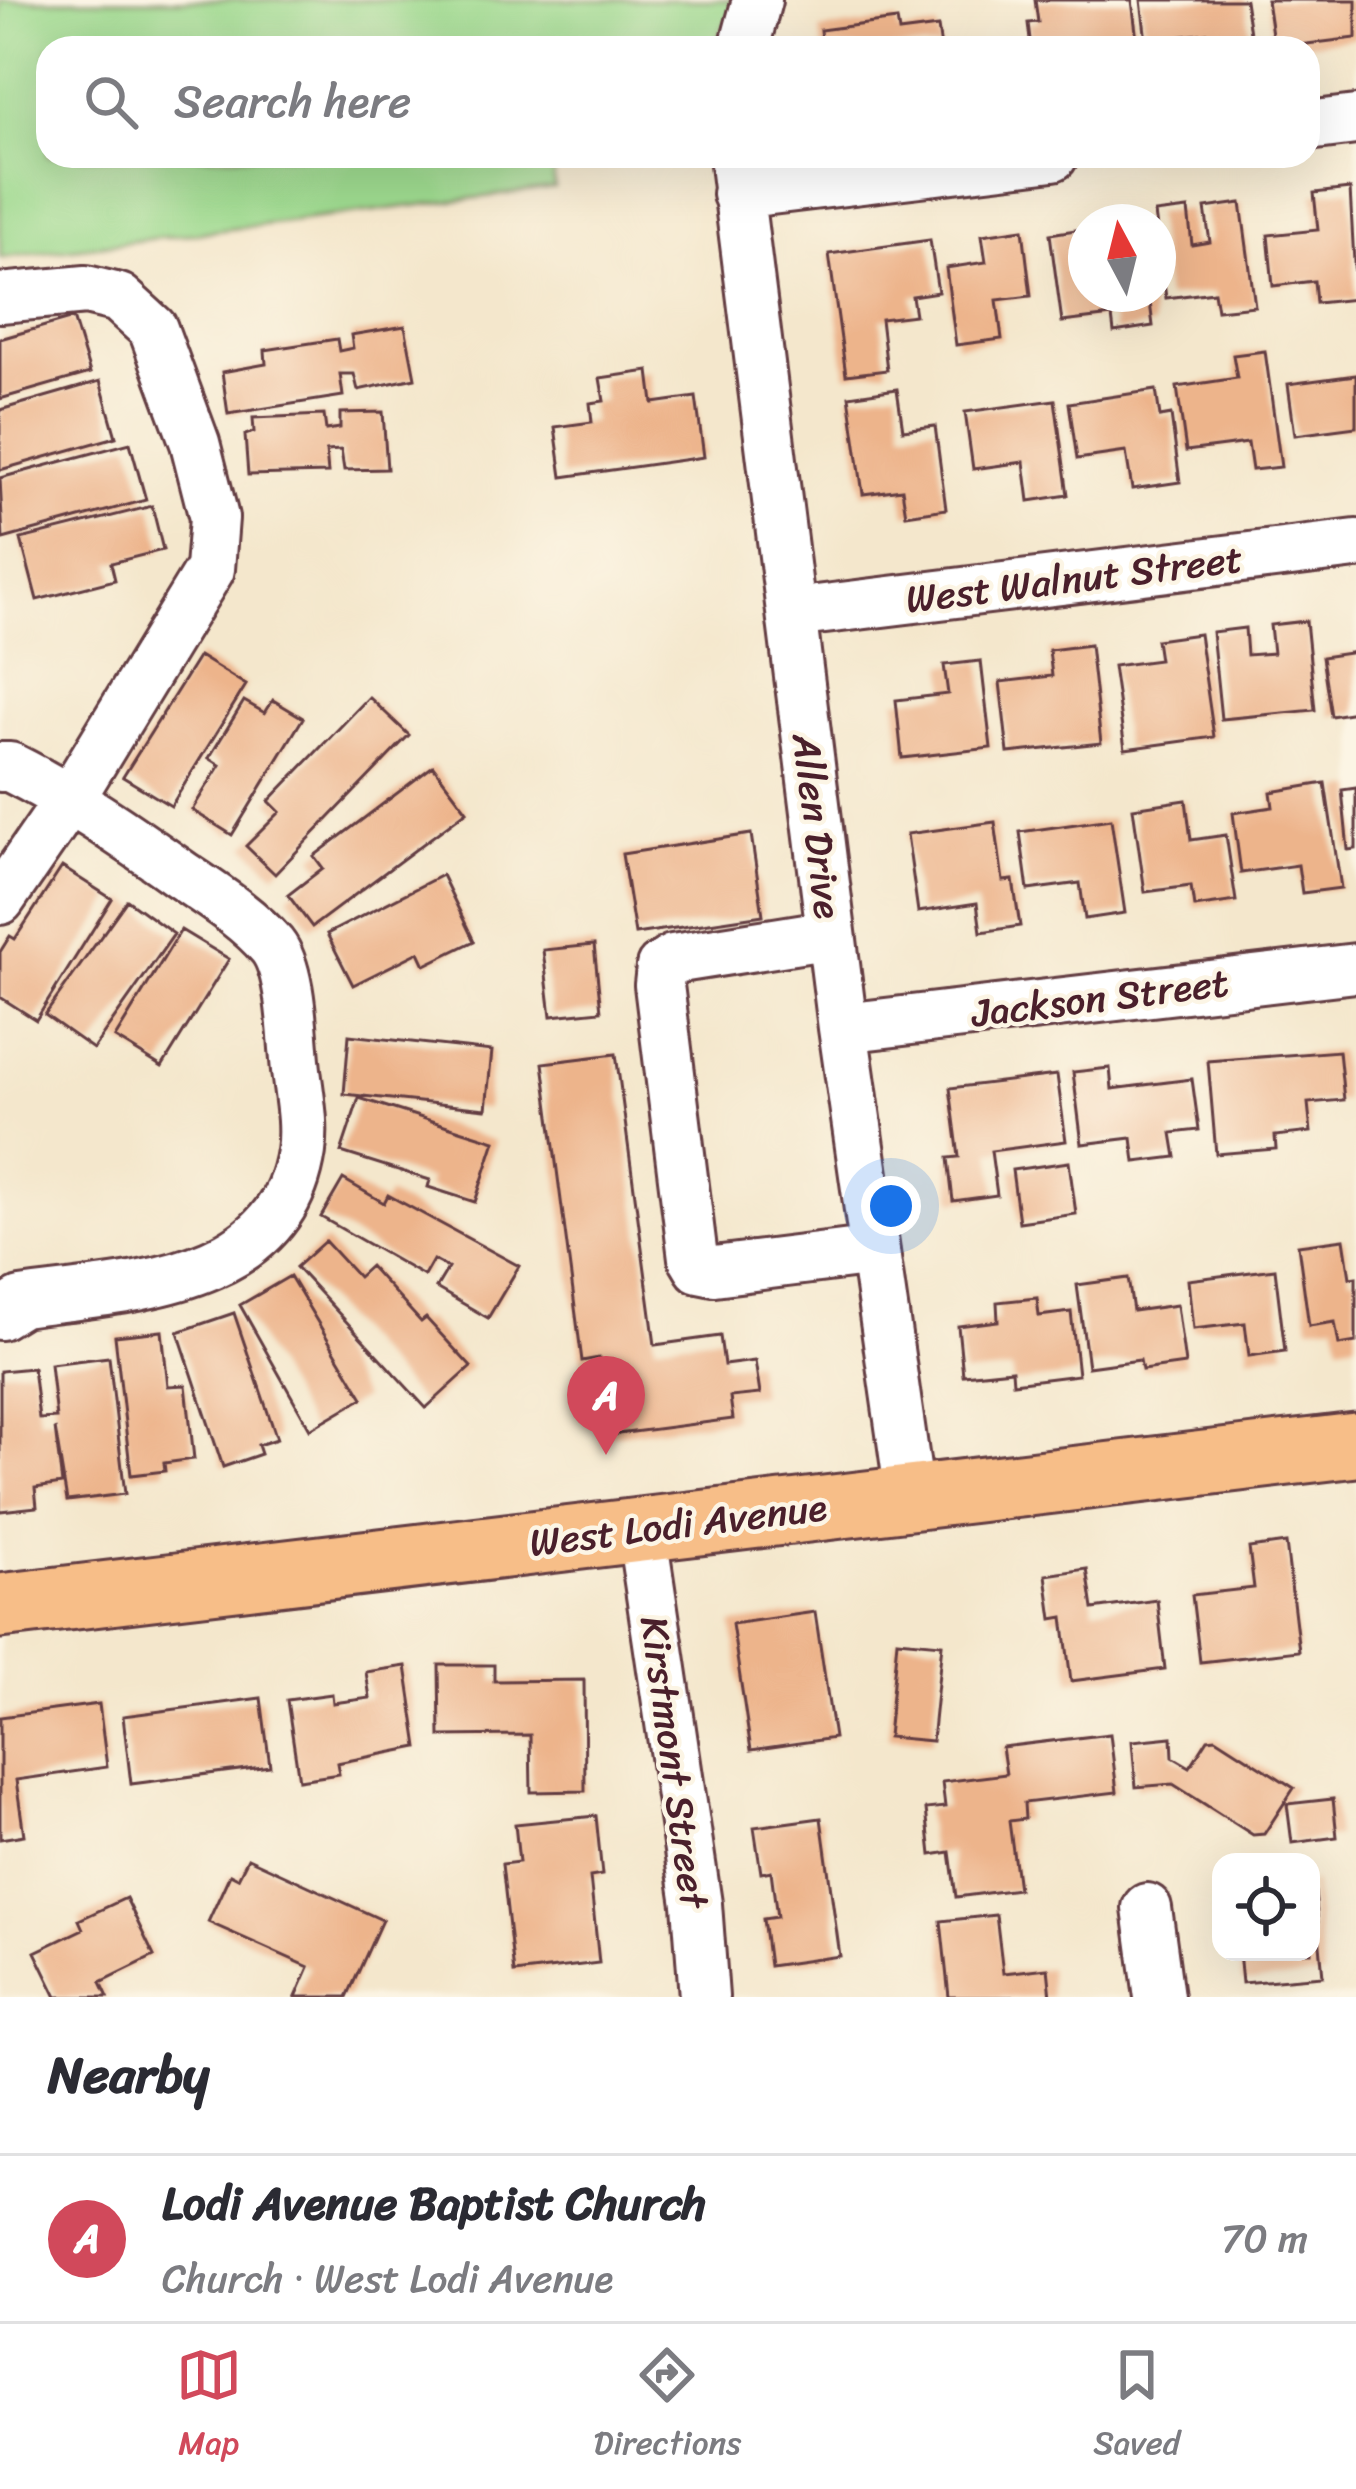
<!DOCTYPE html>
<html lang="en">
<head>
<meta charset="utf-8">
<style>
  body { margin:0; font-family:Sriracha,sans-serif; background:#f7f7f7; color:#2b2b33 }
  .controls { position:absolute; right:36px; bottom:36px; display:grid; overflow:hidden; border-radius:24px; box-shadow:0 12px 48px #0002 }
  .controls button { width:108px; height:108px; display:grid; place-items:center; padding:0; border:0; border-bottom:3px solid #e1e1e2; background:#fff; color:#2b2b33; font:60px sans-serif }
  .compass { position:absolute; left:1068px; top:204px; width:108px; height:108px; border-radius:50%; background:#fff; box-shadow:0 12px 48px #0002; rotate:353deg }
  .you { position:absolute; left:891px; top:1206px; width:42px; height:42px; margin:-30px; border:9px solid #fff; border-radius:50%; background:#1a73e8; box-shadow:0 0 0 18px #1a73e833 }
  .badge { display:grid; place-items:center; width:78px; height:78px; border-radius:50%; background:#d1495b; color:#fff; font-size:39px; font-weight:700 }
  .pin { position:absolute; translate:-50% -99px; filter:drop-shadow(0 3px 6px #0008) }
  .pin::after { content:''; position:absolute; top:63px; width:42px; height:36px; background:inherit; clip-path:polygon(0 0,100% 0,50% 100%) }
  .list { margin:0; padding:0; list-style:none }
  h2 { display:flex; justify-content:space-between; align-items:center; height:156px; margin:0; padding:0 48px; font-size:51px }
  h2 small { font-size:39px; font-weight:400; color:#7c7c81 }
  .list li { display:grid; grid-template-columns:78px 1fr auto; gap:36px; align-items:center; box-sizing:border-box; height:168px; padding:0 48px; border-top:3px solid #e1e1e2 }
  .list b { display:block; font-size:45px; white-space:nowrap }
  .list p { margin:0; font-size:39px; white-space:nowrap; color:#7c7c81 }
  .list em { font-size:39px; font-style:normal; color:#7c7c81 }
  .icon { flex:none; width:66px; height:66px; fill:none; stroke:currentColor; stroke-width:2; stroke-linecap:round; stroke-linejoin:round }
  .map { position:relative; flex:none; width:1356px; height:1997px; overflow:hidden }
  .search { position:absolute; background:#fff; box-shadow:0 12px 48px #0002; left:36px; right:36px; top:36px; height:132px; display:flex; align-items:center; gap:30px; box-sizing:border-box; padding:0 42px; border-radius:36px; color:#7c7c81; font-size:45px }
  .sheet { height:324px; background:#fff }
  nav { display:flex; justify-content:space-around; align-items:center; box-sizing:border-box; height:168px; border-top:3px solid #e1e1e2; background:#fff; font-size:33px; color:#7c7c81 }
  nav a { display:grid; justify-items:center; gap:6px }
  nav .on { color:#d1495b }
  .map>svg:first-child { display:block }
  .green { fill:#9dd98e; stroke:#747c5c; stroke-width:3 }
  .building { fill:#edb48b }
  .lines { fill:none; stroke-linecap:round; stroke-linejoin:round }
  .minor-casing { stroke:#643d43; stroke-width:54 }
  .major-casing { stroke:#643d43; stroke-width:69 }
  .minor { stroke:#fff; stroke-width:48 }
  .major { stroke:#f7be88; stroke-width:63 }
  .labels { text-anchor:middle; stroke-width:9; stroke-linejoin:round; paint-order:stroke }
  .street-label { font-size:39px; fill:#4a1f2b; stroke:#fcf5e5 }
</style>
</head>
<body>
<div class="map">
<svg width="1356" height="1997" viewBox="0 0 1356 1997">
  <rect width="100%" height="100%" fill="#fcf5e5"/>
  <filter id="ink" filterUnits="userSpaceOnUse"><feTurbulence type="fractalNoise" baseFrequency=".00833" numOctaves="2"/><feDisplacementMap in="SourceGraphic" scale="24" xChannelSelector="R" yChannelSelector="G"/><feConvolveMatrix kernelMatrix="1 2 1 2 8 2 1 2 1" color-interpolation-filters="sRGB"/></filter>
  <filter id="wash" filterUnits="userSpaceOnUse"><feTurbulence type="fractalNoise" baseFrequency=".004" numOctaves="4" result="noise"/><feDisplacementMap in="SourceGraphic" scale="48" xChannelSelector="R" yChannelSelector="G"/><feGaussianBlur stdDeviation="2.7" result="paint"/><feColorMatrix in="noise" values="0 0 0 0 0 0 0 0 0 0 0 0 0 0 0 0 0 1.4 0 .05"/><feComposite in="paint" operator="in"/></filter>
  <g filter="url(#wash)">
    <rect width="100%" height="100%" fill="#f4e7cc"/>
    <path class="green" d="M0,0H739L712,48H48V156H551L555,188L0,258Z"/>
    <g id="blocks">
      <path class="building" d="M1035,0H1132L1138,48H1031L1028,23L1038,22Z
        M1141,0H1245L1252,47L1210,48L1207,33L1146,41Z
        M1267,0H1356V38L1274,48Z
        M897,20L899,32L938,27L941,48H822L820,30Z
        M1350,189L1356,299L1316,303L1314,281L1273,286L1268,235L1318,230L1314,193Z
        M1241,203L1255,306L1217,310L1214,292L1166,298L1155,213L1188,209L1192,245L1210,242L1205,208Z
        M1023,229L1031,296L997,300L1002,339L956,345L946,268L986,262L982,235Z
        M1082,229L1086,294H1149L1153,326L1114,332L1112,316L1062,322L1050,234Z
        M930,240L938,292L912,296L915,315L881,319L887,370L846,375L829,254Z
        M73,318L90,373L0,399V339Z
        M405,326L415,378L358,390L354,374H340L343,396L228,414L222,372L266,364L265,350L337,339L339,351L353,348L351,335Z
        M1265,351L1281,467L1252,470L1248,443L1186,451L1177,387L1237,378L1233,355Z
        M649,371L653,403L696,397L704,457L562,477L555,427L592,422L590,403L604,401L600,378Z
        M1356,375V427L1295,435L1288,384Z
        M100,381L116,437L0,470V410Z
        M897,389L903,430L935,426L946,509L906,515L902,489L863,494L849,396Z
        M1156,390L1160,417L1171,415L1180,482L1132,489L1126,452L1077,459L1069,403Z
        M1055,400L1068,495L1029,501L1024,462L973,469L965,412Z
        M383,412L387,469L344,470L341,450L326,451L328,473L248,475L245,435L254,432L253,418L324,415L326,430L340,428V413Z
        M130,443L146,500L3,539L0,478Z
        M152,506L163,550L111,563L115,580L37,600L21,539Z
        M1306,621L1315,710L1221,719L1212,632L1245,628L1247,655L1273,653L1270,625Z
        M1199,634L1214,737L1125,749L1113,666L1159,660L1156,640Z
        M1090,645L1101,743L1008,753L1000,682L1052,676L1049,650Z
        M1356,652V712L1331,716L1322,657Z
        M199,656L246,685L171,806L123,777Z
        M981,661L991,748L902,758L896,700L948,694L944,665Z
        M369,697L409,735L275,874L246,846L280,812L269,801Z
        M273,700L303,718L232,835L192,810L220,765L209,758L244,701L265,713Z
        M433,766L467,811L312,927L288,895L323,868L314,856Z
        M1325,783L1341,888L1302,893L1298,865L1241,873L1233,813L1273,807L1271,792Z
        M1356,788V849L1348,850L1342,790Z
        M1186,800L1191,840L1226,835L1236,901L1194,907L1191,886L1145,892L1133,808Z
        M1111,819L1125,913L1085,919L1080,883L1028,890L1020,832Z
        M995,822L1003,881L1013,880L1020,926L981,932L977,903L918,912L907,834Z
        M751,834L763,915L635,934L622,854Z
        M62,867L112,899L36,1020L0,997V952L10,936L15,939Z
        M442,875L474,941L425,965L419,952L353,985L327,934Z
        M127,900L174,934L93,1049L45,1015Z
        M181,930L229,959L162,1067L115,1038Z
        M594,945L601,1011L551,1016L543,950Z
        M349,1035L492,1051L486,1109L344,1094Z
        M1339,1051L1344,1100L1308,1103L1311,1132L1275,1136L1276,1149L1216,1154L1208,1061Z
        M616,1054L655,1345L720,1336L724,1365L755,1361L760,1394L730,1397L733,1419L610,1435L599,1358L582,1361L543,1063Z
        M1110,1068L1112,1089L1192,1079L1199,1130L1172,1133L1176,1157L1135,1162L1132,1138L1082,1144L1073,1072Z
        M1057,1075L1066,1141L991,1151L997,1195L953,1201L948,1158L959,1157L950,1088Z
        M359,1098L495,1141L475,1202L428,1187L430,1180L341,1152Z
        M1069,1162L1076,1214L1019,1222L1012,1170Z
        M343,1179L384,1203L388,1195L519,1266L488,1318L436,1288L448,1268L433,1260L424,1276L321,1217Z
        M1344,1239L1350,1278L1356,1277V1342L1339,1345L1335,1322L1309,1326L1298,1245Z
        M325,1241L358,1277L370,1266L421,1322L426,1318L471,1367L426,1408L296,1267Z
        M1275,1269L1285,1351L1249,1356L1245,1323L1193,1329L1188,1280Z
        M290,1276L363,1398L310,1429L240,1305Z
        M1128,1278L1133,1311L1177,1305L1185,1364L1142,1370L1140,1360L1088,1367L1077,1285Z
        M1037,1298L1039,1316L1071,1312L1078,1375L1013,1383L1012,1370L963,1375L958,1326L998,1321L997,1302Z
        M234,1313L277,1439L258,1445L261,1454L223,1467L178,1332Z
        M162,1331L168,1386L186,1385L194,1459L164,1463L165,1471L131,1475L115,1336Z
        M109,1357L125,1494L67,1501L55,1428L62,1484L35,1488L37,1507L0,1511V1371L33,1368L39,1419L56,1418L50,1364Z
        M1286,1543L1299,1651L1200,1662L1192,1595L1254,1588L1249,1548Z
        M1087,1569L1093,1609L1157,1600L1165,1669L1071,1681L1063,1617L1052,1619L1046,1575Z
        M815,1612L834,1738L751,1750L732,1624Z
        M897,1640L942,1644L932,1741L888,1737Z
        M439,1665H494V1681L584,1680L585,1791L531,1792L530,1735L440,1736Z
        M406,1666L418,1747L337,1763L339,1774L299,1780L287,1700L332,1694L333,1703L370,1698L366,1672Z
        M261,1698L270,1766L131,1784L123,1716Z
        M99,1704L107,1767L16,1780L24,1835L0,1839V1717Z
        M1110,1734L1117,1792L1024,1803L1025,1819L1009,1821L1018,1889L956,1897L950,1852L931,1855L926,1809L945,1807L942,1782L1006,1774L1002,1747Z
        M1172,1737L1173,1757L1190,1767L1208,1739L1216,1738L1294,1788L1264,1834L1253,1835L1173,1784L1136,1787L1132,1741Z
        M1333,1799L1337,1837L1292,1843L1287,1804Z
        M596,1816L602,1875L590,1877L599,1963L514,1973L502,1864L519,1862L515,1824Z
        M821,1818L840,1956L769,1966L763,1919L777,1917L771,1871L761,1873L754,1827Z
        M248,1858L382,1920L347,1997H296L309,1967L208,1922L230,1874L238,1878Z
        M1311,1882H1314L1323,1976L1242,1983L1239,1952H1311Z
        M126,1898L154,1956L101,1982L108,1997H57L35,1952L83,1929L79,1920Z
        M996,1915L1003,1973L1048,1968L1051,1997H949L941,1921Z"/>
    </g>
  </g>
  <g filter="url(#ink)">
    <use href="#blocks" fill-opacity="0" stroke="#643d43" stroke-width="3"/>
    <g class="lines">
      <defs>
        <path id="minor" d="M744,48L757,0
          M1308,126L1356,120
          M734,156L843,1028L910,1496
          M737,194L1053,156
          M0,298L86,290L119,298L153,329L195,443L214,518L210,569L71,797L0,900
          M792,613L1356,544
          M0,767H10C70,797 124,834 179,873C211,895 246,916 272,946C292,971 292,1037 296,1070C299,1096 305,1124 301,1151C281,1286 126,1287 21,1302L0,1315
          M831,934L673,959L661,967L659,985L693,1258L699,1268L714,1271L875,1251
          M843,1028L1356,968
          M641,1528L697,1904L704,1997
          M1147,1908L1159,1997"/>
        <path id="major" d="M0,1606L1356,1445"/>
      </defs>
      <use href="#minor" class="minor-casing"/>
      <use href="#major" class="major-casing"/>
      <use href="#minor" class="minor"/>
      <use href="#major" class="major"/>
    </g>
  </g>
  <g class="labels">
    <g class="street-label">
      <text transform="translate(1074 578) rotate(-7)" y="14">West Walnut Street</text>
      <text transform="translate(818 826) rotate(83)" y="14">Allen Drive</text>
      <text transform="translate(1100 997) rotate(-7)" y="14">Jackson Street</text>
      <text transform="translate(678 1524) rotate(-7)" y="14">West Lodi Avenue</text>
      <text transform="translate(675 1762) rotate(82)" y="14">Kirstmont Street</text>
    </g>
  </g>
</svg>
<div class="controls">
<button><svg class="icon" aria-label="locate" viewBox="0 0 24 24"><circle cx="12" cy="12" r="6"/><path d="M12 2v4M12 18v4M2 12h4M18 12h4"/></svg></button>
</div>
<svg class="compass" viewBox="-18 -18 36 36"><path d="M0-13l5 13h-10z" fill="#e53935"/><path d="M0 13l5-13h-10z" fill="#7c7c81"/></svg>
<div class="you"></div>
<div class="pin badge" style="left:606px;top:1455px">A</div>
<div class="search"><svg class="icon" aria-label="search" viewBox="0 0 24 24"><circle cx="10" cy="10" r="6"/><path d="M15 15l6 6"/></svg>Search here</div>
</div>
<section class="sheet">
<h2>Nearby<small></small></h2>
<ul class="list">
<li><span class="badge">A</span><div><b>Lodi Avenue Baptist Church</b><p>Church · West Lodi Avenue</p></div><em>70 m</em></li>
</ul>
</section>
<nav>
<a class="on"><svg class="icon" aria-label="map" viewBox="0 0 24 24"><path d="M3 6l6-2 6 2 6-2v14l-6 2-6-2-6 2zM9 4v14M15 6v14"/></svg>Map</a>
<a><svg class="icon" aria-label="directions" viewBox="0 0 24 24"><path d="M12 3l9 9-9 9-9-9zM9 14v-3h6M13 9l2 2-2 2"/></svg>Directions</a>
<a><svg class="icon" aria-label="saved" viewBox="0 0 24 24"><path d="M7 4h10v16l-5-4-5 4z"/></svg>Saved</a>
</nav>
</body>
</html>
